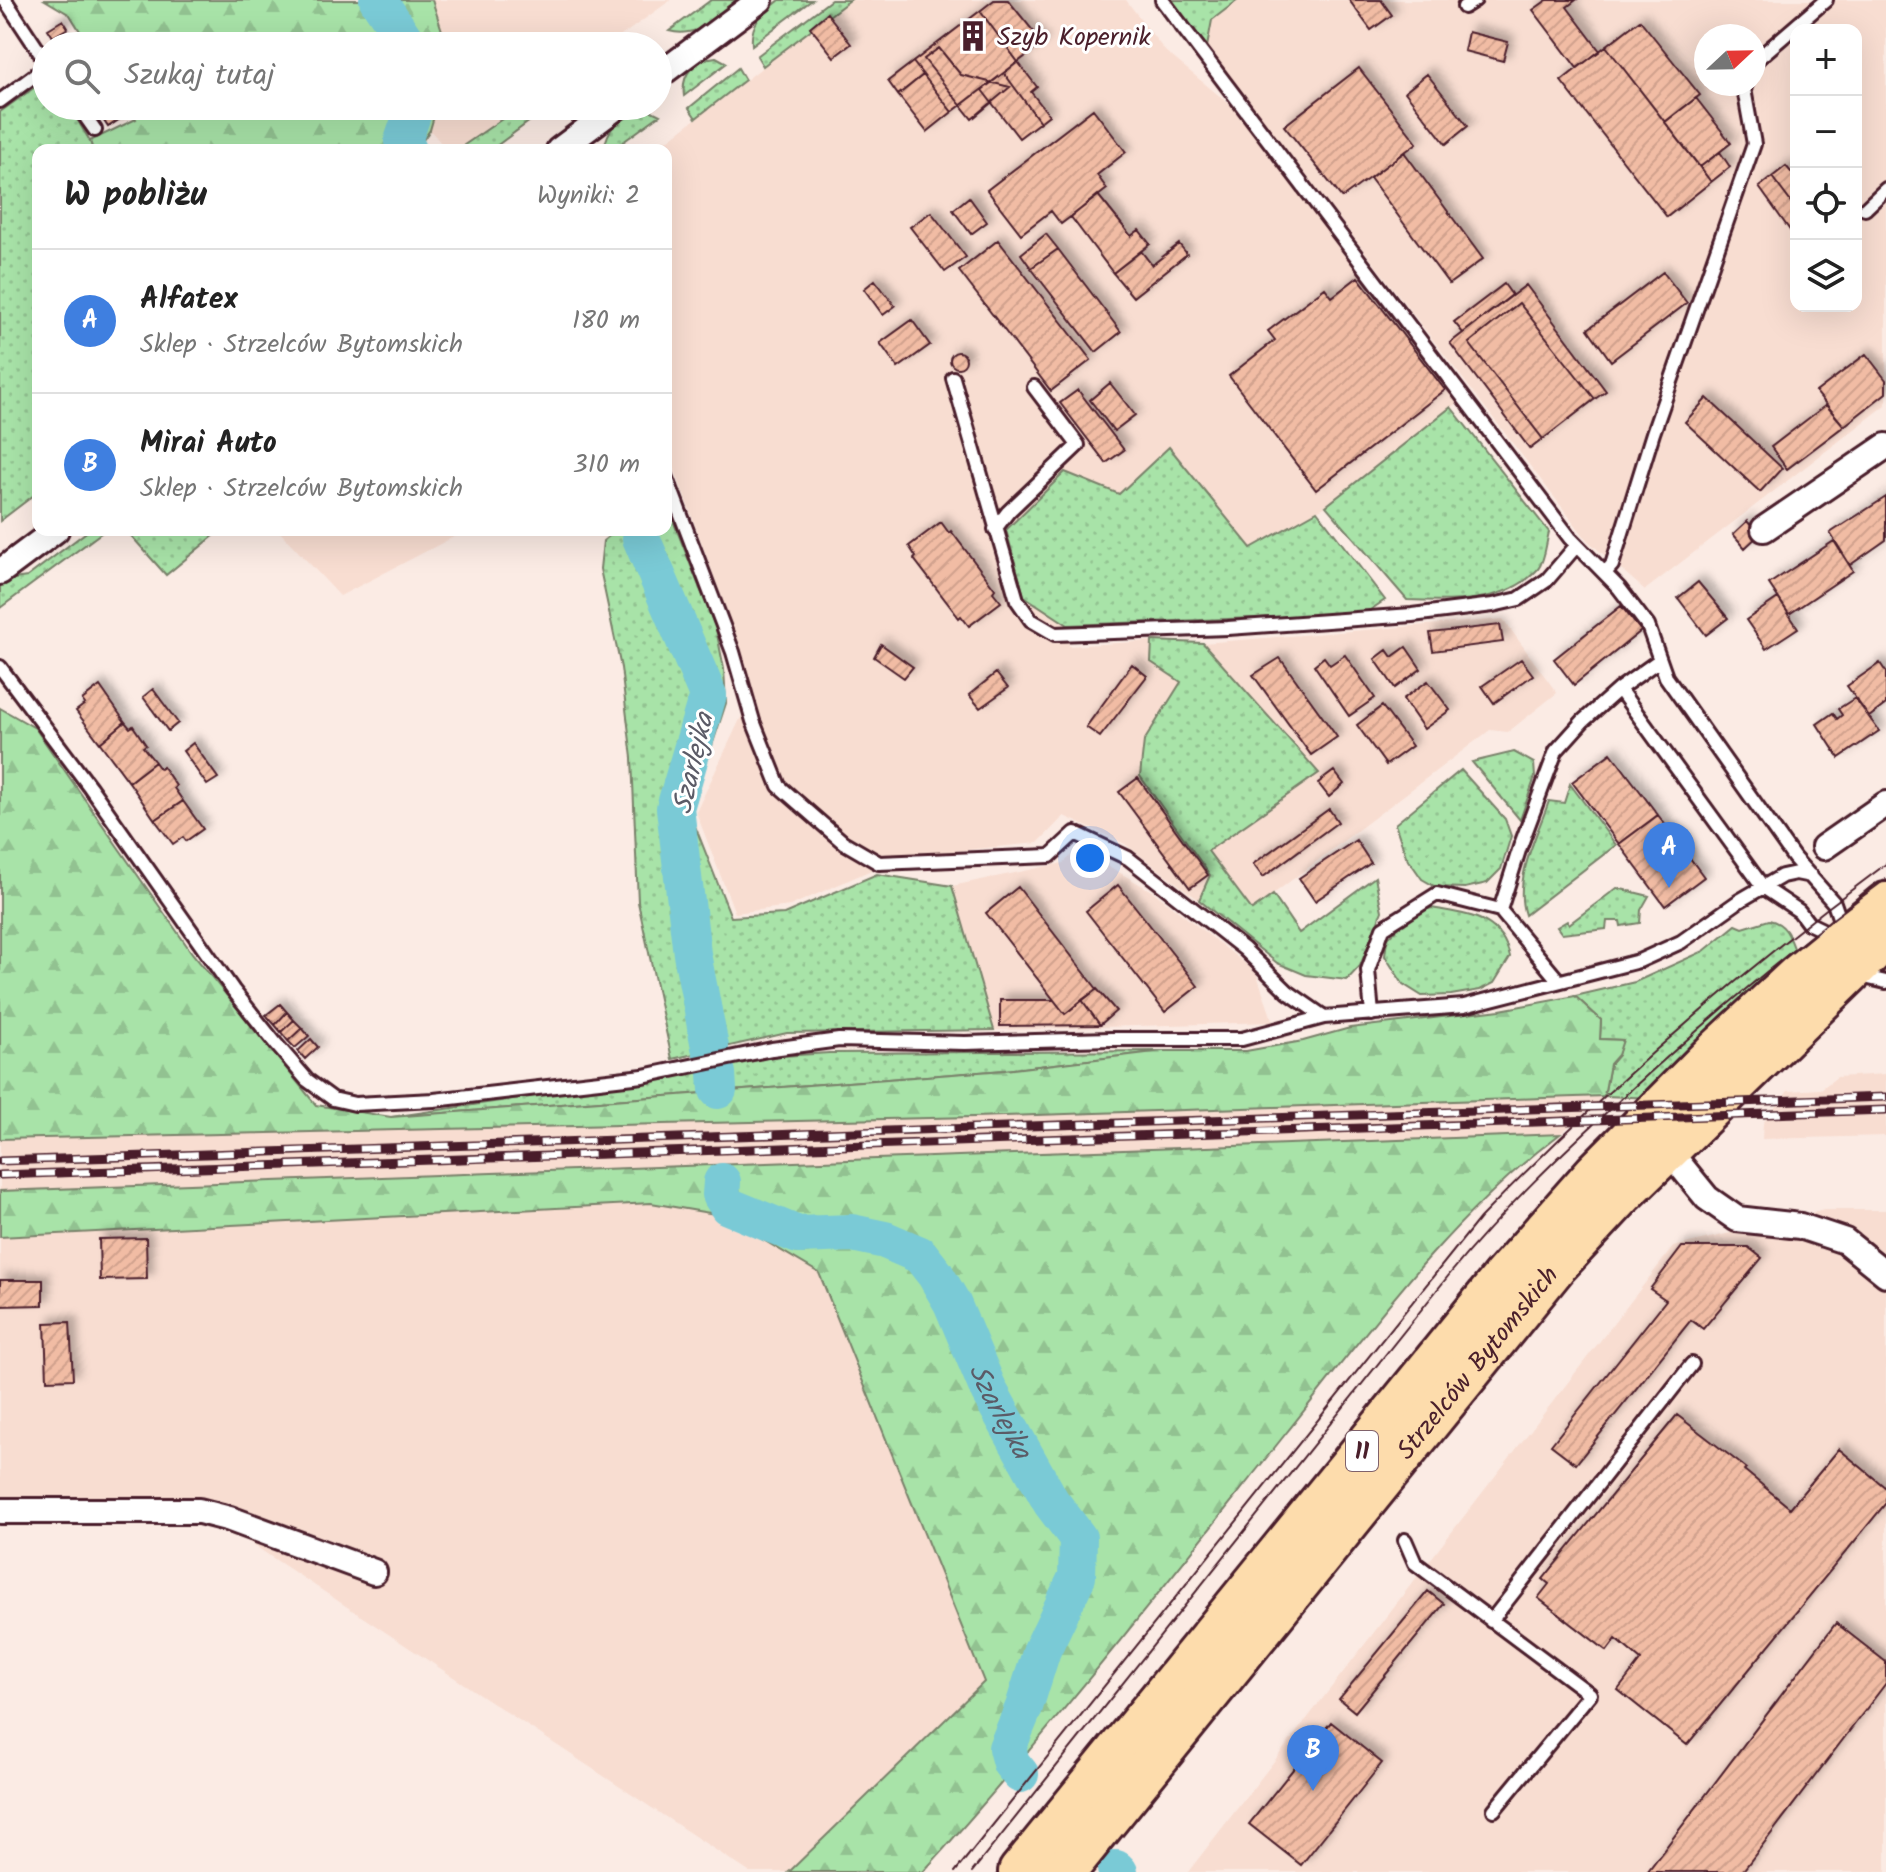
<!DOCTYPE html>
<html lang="pl">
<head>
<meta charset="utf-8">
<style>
  body { margin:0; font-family:Kalam,sans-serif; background:#f2f2f2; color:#222 }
  .controls { position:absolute; right:24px; top:24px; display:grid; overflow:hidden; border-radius:16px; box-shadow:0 8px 32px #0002 }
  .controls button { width:72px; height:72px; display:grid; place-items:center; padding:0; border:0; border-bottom:2px solid #e0e0e0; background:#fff; color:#222; font:40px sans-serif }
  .compass { position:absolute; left:1694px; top:24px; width:72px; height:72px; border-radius:50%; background:#fff; box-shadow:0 8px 32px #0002; rotate:68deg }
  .you { position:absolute; left:1090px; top:858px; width:28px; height:28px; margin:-20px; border:6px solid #fff; border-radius:50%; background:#1a73e8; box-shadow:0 0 0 12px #1a73e833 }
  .badge { display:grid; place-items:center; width:52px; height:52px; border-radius:50%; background:#4a1f2b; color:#fff; font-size:26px; font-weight:700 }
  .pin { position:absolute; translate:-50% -66px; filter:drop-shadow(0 2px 4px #0008) }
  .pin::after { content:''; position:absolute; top:42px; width:28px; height:24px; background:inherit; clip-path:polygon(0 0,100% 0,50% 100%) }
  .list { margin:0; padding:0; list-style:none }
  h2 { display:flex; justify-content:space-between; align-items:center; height:104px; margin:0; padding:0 32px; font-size:34px }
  h2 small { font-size:26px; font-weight:400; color:#767676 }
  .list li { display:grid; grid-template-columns:52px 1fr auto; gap:24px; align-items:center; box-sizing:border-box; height:144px; padding:0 32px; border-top:2px solid #e0e0e0 }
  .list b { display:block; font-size:30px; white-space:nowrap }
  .list p { margin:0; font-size:26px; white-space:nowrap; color:#767676 }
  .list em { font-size:26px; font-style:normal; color:#767676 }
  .icon { flex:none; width:44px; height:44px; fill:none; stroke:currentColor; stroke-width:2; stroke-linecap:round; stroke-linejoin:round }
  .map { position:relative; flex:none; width:1886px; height:1872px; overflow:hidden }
  .search { position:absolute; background:#fff; box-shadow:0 8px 32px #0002; left:32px; top:32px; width:640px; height:88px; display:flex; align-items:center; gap:20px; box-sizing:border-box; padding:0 28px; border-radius:44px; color:#767676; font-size:30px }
  .panel { position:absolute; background:#fff; box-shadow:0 8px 32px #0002; left:32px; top:144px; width:640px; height:392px; border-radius:16px }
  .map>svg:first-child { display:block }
  .built { fill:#f8ddd1; fill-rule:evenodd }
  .grass { fill:url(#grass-dots); stroke:#79816a; stroke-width:2 }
  .forest { fill:url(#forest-firs); stroke:#79816a; stroke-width:2 }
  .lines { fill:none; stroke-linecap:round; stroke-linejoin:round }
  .river { stroke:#7acad6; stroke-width:38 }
  .building { fill:url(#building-hatch); stroke:#4a1f2b; stroke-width:2; filter:url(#shadow) }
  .lane-casing { stroke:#4a1f2b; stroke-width:18 }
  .street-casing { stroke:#4a1f2b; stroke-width:30 }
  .highway-casing { stroke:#4a1f2b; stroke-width:48 }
  .lane { stroke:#fff; stroke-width:12 }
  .street { stroke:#fff; stroke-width:24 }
  .highway { stroke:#fddcac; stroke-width:42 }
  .tram { stroke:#4a1f2b; stroke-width:2 }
  .rail-casing { stroke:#4a1f2b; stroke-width:9 }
  .rail { stroke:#fff; stroke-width:6; stroke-dasharray:18; stroke-linecap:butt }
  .labels { text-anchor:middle; stroke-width:6; stroke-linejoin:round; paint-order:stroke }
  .shield { fill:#fff; stroke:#80626b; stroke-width:2 }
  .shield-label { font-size:24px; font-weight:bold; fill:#4a1f2b }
  .poi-label { font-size:26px; fill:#4a1f2b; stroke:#fff; text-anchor:start }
  .street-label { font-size:26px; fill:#4a1f2b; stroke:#fff }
  .water-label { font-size:28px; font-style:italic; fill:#5b5b67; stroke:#fff }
</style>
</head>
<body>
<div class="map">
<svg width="1886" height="1872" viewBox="0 0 1886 1872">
  <defs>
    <pattern id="grass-dots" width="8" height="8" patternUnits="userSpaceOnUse" patternTransform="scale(2)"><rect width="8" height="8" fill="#a8e3a8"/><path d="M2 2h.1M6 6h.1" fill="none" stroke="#92c291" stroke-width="1.8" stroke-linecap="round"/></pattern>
    <pattern id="forest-firs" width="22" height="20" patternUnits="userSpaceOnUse" patternTransform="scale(2)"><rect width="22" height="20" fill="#a8e3a8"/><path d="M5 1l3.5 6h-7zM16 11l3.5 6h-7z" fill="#92c291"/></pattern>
    <pattern id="building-hatch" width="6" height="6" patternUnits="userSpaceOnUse" patternTransform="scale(2)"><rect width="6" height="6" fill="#f1bca4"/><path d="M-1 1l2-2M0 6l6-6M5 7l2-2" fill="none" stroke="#d0a18d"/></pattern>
    <filter id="shadow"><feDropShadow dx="6" dy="-6" stdDeviation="4" flood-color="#0004"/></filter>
  </defs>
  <rect width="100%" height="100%" fill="#fbebe4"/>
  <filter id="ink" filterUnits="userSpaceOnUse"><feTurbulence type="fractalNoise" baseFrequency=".0125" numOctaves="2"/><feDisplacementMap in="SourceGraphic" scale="16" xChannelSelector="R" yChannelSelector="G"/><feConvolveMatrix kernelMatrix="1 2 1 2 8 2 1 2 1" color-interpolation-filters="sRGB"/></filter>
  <g filter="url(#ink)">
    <path class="built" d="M432,0H671L607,46H447Z
      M850,0H1126L1165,51L1233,107L1459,402L1326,506L1251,548L1169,447L1024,596L1068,625L1069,646L1152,641L1151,662L1182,682L1144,741L1140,776L1210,875L1199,900L1125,844L1064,816L1038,843L903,856L790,906L735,913L696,812L744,711L726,609L666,446V150H655Z
      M1238,0H1886V405L1645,590L1588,541L1207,47L1212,20ZM1796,30H1856V306H1796ZM1706,36H1754V84H1706Z
      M437,106H521L457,150H447L430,130Z
      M278,530H467L340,596Z
      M1503,619L1557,693L1508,732L1490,730L1252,910L1208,851L1319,773L1203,643Z
      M1079,849L1155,893L1256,972L1273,1022L994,1030L952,886L1063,863Z
      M1886,1074V1136L1762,1139L1763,1123L1788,1091L1821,1089L1837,1077Z
      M1604,1096L1560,1134L0,1191V1139L974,1117Z
      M651,1203L721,1215L819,1273L984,1682L789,1872H749L208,1515L0,1521V1237Z
      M1824,1210H1886V1872H1188L1673,1247Z"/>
    <path class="grass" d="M711,0H743C720,17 698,39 669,31Z
      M780,0H812L752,45C750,22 763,13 780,0Z
      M831,0H850L763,66L757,56Z
      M1172,0H1238L1212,20L1207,47Z
      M716,57L727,63L684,96C681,74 694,59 716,57Z
      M738,68L745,80L696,118L689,108Z
      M35,87L46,89V106H69L90,141L93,150H38V492L0,521V112Z
      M521,106H550L491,150H457Z
      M639,111H652L660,115L612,150H604C607,128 618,118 639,111Z
      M1451,407L1549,532C1546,543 1545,561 1538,569C1507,604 1450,602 1407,600L1326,506Z
      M1169,447L1251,548L1317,511L1385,600L1364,614L1068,625L1024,596L1006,530L1065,472L1119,494Z
      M672,518L716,629L724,669L726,703L690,813L731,917L784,914L877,874L952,886L994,1030L787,1033L672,1059L638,902L632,758L621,668L600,569L603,541L617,530H666V519Z
      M89,530H105L0,608V584L7,580L27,577Z
      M126,530H221L166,575Z
      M1152,641L1203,643L1319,773L1208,851L1252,910L1273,895L1299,933L1375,877L1382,911L1360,966L1347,980L1306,975L1277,963L1199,900L1210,875L1140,776L1144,741L1181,682L1151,662Z
      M1514,752L1534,763L1535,777L1520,820L1472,762Z
      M1461,770L1505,819L1511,836L1501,869L1487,883L1465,888L1436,887L1422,879L1406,856L1395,824Z
      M1570,784L1616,845L1525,915C1513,879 1537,836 1549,801L1564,803Z
      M1617,888L1649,896L1641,910L1640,923L1621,926L1620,921H1607L1606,929L1562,934L1557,927L1567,921L1569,924Z
      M1432,908C1467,915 1501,916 1510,957L1494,983L1480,990L1451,995L1422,996L1403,984L1385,956L1387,939L1415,912Z
      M1769,920C1789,924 1791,942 1798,959L1656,1098L1604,1096L1610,1064L1618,1055L1622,1040L1600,1039L1601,1020L1575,996L1635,982L1704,951L1736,925L1743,928Z
      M1163,1051L1005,1070L391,1117L683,1074L766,1057L829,1053Z"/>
    <path class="forest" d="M45,0H432L447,46H89L70,15Z
      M128,106H437L430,130L416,150H93L90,141L136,119Z
      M0,708L35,728L192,953L316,1105L391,1117L1005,1070L1163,1051H1246L1303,1041L1350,1028L1500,1010L1575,996L1601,1020L1600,1039L1623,1040L1618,1055L1610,1064L1604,1096L974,1117L0,1139Z
      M1560,1134C1452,1215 1370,1328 1287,1432C1168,1581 1051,1731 923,1872H789L984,1682L819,1273L721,1215L651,1203L0,1237V1191Z"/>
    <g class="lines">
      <g class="river">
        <path d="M378,0L409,46"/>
        <path d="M408,150L403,141L415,106"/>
        <path d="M641,538L708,695L675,808L692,954L710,1047"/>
        <path d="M717,1073L718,1090"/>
        <path id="s1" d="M722,1182L721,1195L728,1206L798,1235L852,1233L885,1240L920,1255L935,1274L952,1303L989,1391L1027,1459L1051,1502L1078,1538L1077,1577L1042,1650L1024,1707L1007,1748L1011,1763L1020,1774"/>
        <path d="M1116,1869L1119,1872"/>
      </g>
    </g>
    <path class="building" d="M994,0H1008L1043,43L1018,62L980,11Z
      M1349,0H1381L1392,15L1371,30Z
      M1547,0H1576L1567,7L1600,51L1577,68L1533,10Z
      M980,11L1018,62L952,112L913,62Z
      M827,13L851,44L834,57L810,27Z
      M63,20L68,28L53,37L48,29Z
      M1640,20L1700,95L1665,122L1606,46Z
      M1468,32L1508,42L1503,61L1464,51Z
      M1606,46L1711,182L1667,217L1561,81Z
      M939,48L961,75L1010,87L972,119L924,59Z
      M913,62L923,75L898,95L888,81Z
      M1018,62L1037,87L1031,92L1049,115L1040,122L1004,73Z
      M1359,68L1417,143L1342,198L1284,126Z
      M1004,73L1040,122L1019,138L982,90Z
      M1427,74L1468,126L1446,144L1405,92Z
      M923,75L952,112L927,132L898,95Z
      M1696,98L1731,143L1700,167L1665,122Z
      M117,108L123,117L108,127L102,118Z
      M1093,109L1126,152L1097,175L1107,189L1061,224L1051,211L1021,234L987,190Z
      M1404,152L1483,259L1449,284L1370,178Z
      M1720,152L1730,167L1711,182L1700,167Z
      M1786,166L1796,178V209L1772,177Z
      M1772,177L1796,209L1794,236L1759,187Z
      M1098,195L1131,236L1139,230L1150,244L1113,273L1071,217Z
      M969,197L987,222L971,234L953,210Z
      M931,212L966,257L945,272L910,227Z
      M1046,234L1058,249L1031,268L1021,254Z
      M998,240L1091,360L1051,391L959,271Z
      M1179,244L1187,254L1133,297L1113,273L1141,251L1152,265Z
      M1058,249L1121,332L1096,352L1031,268Z
      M1663,272L1687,303L1611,361L1588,329Z
      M1358,277L1445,390L1316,490L1229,376L1275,340L1268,331L1325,288L1332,297Z
      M875,280L895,306L883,315L864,289Z
      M1504,284L1512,295L1463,333L1454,322Z
      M1526,285L1606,391L1595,399L1519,303L1469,343L1543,439L1530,449L1450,343Z
      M1519,303L1595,399L1543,439L1469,343Z
      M912,320L930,345L898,368L880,343Z
      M950 360a8 8 0 1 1 16 0a8 8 0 1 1-16 0Z
      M1866,354L1886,380V393L1844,426L1816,392Z
      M1110,383L1135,415L1114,431L1090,400Z
      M1078,390L1124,450L1106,463L1060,403Z
      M1707,398L1782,468L1760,492L1685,422Z
      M1826,405L1844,426L1787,469L1771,447Z
      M1886,497V540L1850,565L1830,533Z
      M1747,521L1759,535L1745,548L1733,534Z
      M941,522L949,533L951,531L995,589L993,592L1001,602L969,626L961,616L959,618L914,559L916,557L909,546Z
      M1834,541L1853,571L1789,614L1769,584Z
      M1698,582L1728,618L1706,635L1678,598Z
      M1778,598L1798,628L1766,649L1746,620Z
      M1621,606L1641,631L1574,685L1554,659Z
      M1500,625L1503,642L1433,651L1430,633Z
      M881,644L913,667L904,678L874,657Z
      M1406,647L1421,669L1395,688L1375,659L1387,650L1392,657Z
      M1345,655L1375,698L1349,716L1314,665L1324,657L1330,665Z
      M1280,658L1337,737L1311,755L1253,675Z
      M1521,659L1533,675L1494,703L1482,686Z
      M1880,663L1886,672V704L1869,717L1847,686Z
      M1132,664L1147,676L1100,737L1086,727Z
      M996,673L1008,688L980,708L969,695Z
      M1428,681L1450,710L1424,729L1403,699Z
      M100,686L125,722L100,743L76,711L85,704L82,700Z
      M153,689L178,723L168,731L143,697Z
      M1855,698L1879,731L1839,758L1817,724L1833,713L1837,719L1842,715L1838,709Z
      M1382,706L1412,746L1386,765L1357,725Z
      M125,722L130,728L133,726L146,745L143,747L155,762L129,782L100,743Z
      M193,743L218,778L207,785L183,751Z
      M1611,753L1658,815L1619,844L1572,782Z
      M155,762L160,769L163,767L176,786L174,788L183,801L155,820L129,782Z
      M1334,771L1344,784L1329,797L1318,783Z
      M1138,778L1208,875L1190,888L1119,792Z
      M183,801L203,829L186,841L183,837L173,844L155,820Z
      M1329,809L1338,822L1263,877L1253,864Z
      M1658,815L1704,877L1665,906L1619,844Z
      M1356,840L1371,863L1315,901L1299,878Z
      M1118,885L1198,986L1165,1012L1086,911Z
      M1018,887L1097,989L1065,1014L986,913Z
      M1097,989L1116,1011L1100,1025L1082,1000Z
      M1000,1000H1054L1065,1014L1082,1000L1100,1025L1000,1026Z
      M280,1004L287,1012L275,1025L266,1015Z
      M287,1012L294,1020L281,1032L275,1025Z
      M294,1020L302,1028L288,1041L281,1032Z
      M302,1028L309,1036L295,1048L288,1041Z
      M311,1039L318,1047L305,1059L298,1051Z
      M146,1238L147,1279L100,1280L99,1239Z
      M1682,1247H1748L1762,1258L1703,1329L1691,1320L1576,1464L1551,1445L1666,1300L1650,1289Z
      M0,1280H43V1305L0,1306Z
      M70,1322L73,1379L47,1380L45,1323Z
      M1677,1415L1746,1468L1744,1470L1790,1508L1839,1449L1886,1488V1503L1687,1745L1618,1690L1641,1660L1616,1639L1607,1651L1538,1598L1549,1584L1543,1579Z
      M1428,1591L1444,1604L1355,1712L1339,1699Z
      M1836,1623L1886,1662V1683L1742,1872H1650L1648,1871Z
      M1331,1722L1382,1763L1301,1865L1249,1824Z"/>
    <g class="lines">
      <defs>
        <path id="lane" d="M5,0L46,62
          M1162,0L1570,538L1619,588L1648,626L1666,677L1794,858L1834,903L1843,929
          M1464,7L1475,0
          M1754,62L1826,0
          M0,101L46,67
          M78,106L95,130
          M1865,209L1886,189
          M953,378L1017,600L1031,620L1055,634L1228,628L1412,615L1493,605L1519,599L1547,580L1577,545
          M666,476L733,652L753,721L779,786L843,842L879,863L1050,856L1075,833L1128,858L1244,949L1288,992L1324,1017
          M995,529L1008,512L1078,445L1034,387
          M1605,573L1612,565L1653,433L1754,144L1744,89L1746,84
          M0,667L90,787L233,990L276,1044L307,1080L333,1099L355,1104L434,1100L643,1076L772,1049L839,1040L965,1043L1111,1039H1242L1324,1017L1464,1006L1639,961L1681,942L1739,901L1782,876L1796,873L1811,876
          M1619,689L1763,887L1799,911L1808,923L1835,936
          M1860,976L1886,982
          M1558,980L1500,910L1520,847L1556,751L1583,721L1619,689L1658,661
          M1372,1014L1368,970L1383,928L1437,894L1500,910
          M1405,1540L1415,1563L1590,1694L1494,1810
          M1491,1621L1692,1364"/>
        <path id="street" d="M658,76L760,0
          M559,150L618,106
          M1764,529L1886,446
          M0,572L56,530
          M1824,847L1886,804
          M1668,1150L1707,1198L1737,1219L1800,1226L1845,1241L1886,1274
          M0,1511H199L230,1519L374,1572"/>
        <g id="highway">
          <path d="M1020,1872L1504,1277L1596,1173L1713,1055L1798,976L1886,904"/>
          <path id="s2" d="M1064,1872L1555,1266L1623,1193L1886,937"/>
        </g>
      </defs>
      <use href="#lane" class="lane-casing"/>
      <use href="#street" class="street-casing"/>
      <use href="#highway" class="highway-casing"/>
      <use href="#lane" class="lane"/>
      <use href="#street" class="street"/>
      <use href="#highway" class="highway"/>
      <path class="tram" d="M955,1872L1480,1218C1605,1089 1741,971 1886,864
        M972,1872L1449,1275C1502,1210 1562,1153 1623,1097C1707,1020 1794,946 1886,879"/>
      <defs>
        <path id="rail" d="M0,1161L1886,1097
          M0,1175L1886,1110"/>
      </defs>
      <use href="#rail" class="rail-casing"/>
      <use href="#rail" class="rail"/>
    </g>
  </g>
  <defs>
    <symbol id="building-bare" viewBox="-9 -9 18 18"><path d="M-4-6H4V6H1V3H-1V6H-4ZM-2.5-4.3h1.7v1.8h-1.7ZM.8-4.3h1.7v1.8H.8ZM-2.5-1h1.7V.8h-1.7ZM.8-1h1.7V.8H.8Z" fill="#4a1f2b" stroke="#fff" stroke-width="2.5" paint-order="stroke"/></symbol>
  </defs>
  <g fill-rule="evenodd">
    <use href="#building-bare" x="951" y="14" width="44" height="44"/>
  </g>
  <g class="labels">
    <rect class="shield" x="1346" y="1431" width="32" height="40" rx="6"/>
    <g class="shield-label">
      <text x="1362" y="1459">11</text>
    </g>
    <g class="poi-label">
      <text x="997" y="45">Szyb Kopernik</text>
    </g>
    <g class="street-label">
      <text dy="9" stroke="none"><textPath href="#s2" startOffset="656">Strzelców Bytomskich</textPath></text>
    </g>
    <g class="water-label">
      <text transform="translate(692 763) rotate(-77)" y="10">Szarlejka</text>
      <text dy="10" stroke="none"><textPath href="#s1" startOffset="404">Szarlejka</textPath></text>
    </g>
  </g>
</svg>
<div class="controls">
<button>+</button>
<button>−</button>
<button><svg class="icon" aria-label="locate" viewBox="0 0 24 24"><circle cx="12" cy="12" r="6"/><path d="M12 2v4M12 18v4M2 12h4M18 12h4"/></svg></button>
<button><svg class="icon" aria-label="layers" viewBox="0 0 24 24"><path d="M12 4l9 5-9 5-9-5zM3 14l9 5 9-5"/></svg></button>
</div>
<svg class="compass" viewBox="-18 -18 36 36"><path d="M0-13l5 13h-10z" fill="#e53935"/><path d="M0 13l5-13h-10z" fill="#767676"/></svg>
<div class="you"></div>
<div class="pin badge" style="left:1669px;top:888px;background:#3f7fe0">A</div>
<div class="pin badge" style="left:1313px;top:1791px;background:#3f7fe0">B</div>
<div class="search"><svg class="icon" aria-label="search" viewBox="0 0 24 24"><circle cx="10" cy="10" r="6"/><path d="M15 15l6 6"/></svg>Szukaj tutaj</div>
<section class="panel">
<h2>W pobliżu<small>Wyniki: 2</small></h2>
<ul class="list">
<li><span class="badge" style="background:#3f7fe0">A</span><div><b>Alfatex</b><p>Sklep · Strzelców Bytomskich</p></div><em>180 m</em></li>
<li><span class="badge" style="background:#3f7fe0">B</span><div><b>Mirai Auto</b><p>Sklep · Strzelców Bytomskich</p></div><em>310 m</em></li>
</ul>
</section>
</div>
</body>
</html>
